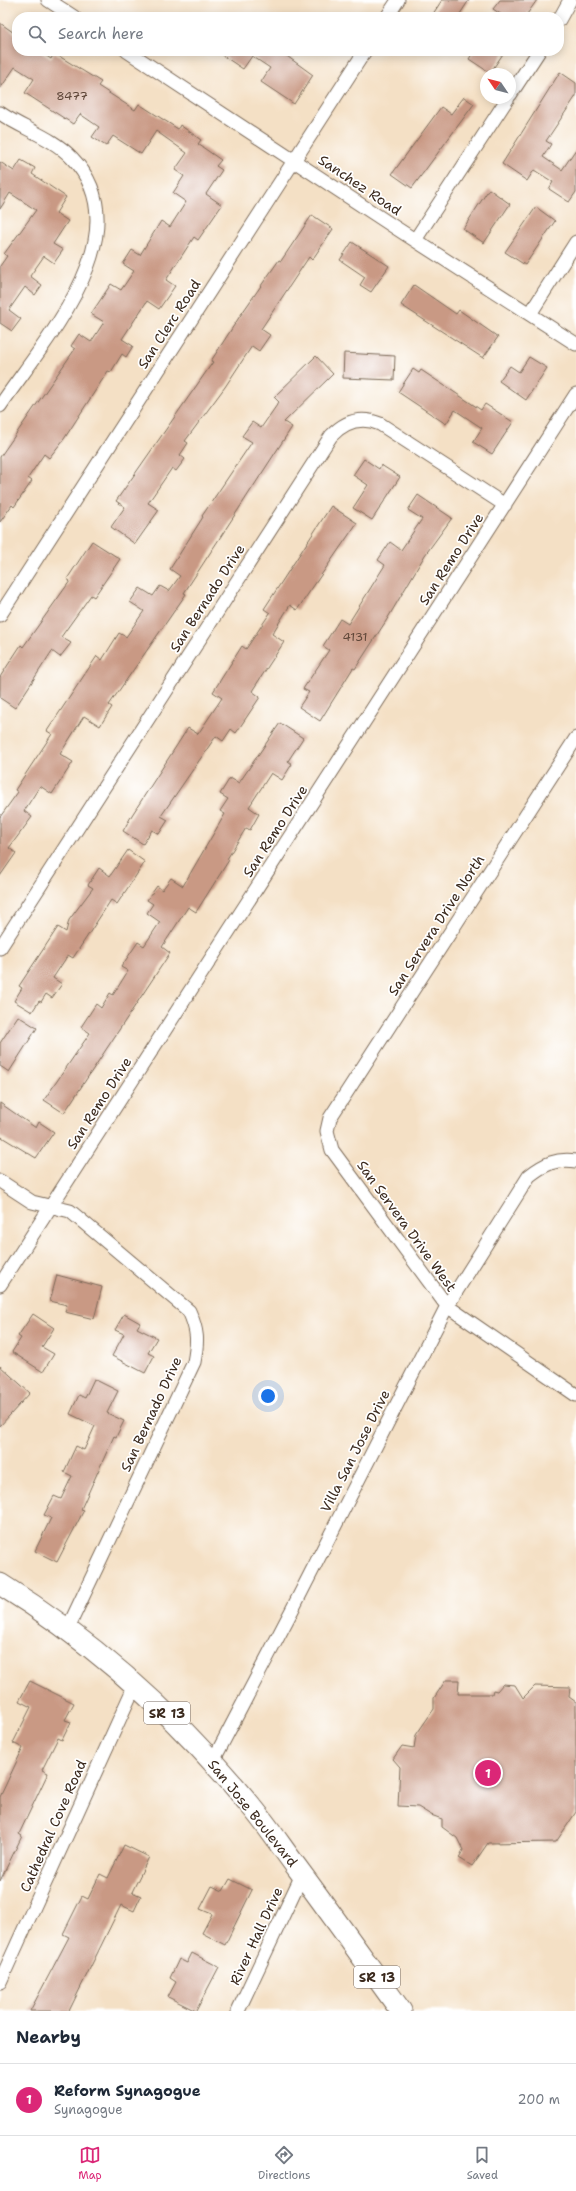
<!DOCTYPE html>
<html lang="en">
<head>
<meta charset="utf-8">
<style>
  body { margin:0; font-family:"Shantell Sans",sans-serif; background:#f2f2f3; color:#1f2937 }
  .compass { position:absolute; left:480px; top:68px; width:36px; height:36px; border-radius:50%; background:#fff; box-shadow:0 2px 10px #0003; rotate:305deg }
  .you { position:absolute; left:268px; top:1396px; width:14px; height:14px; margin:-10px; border:3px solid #fff; border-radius:50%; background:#1a73e8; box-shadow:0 0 0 6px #1a73e833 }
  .badge { display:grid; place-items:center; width:26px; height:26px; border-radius:50%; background:#db2777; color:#fff; font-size:13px; font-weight:700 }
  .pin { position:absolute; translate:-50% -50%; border:2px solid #fff; box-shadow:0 1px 4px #0006 }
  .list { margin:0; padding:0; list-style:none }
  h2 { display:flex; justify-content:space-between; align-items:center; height:52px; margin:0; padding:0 16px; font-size:17px }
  h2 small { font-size:13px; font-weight:400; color:#747a83 }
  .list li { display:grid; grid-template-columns:26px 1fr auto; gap:12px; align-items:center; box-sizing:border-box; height:72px; padding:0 16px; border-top:1px solid #e0e1e3 }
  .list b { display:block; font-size:15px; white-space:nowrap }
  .list p { margin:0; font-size:13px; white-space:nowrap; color:#747a83 }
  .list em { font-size:13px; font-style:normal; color:#747a83 }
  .icon { flex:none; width:22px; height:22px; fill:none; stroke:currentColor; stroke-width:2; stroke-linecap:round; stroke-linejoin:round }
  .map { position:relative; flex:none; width:576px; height:2011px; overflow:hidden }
  .search { position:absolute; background:#fff; box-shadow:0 2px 10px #0003; left:12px; right:12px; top:12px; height:44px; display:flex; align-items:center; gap:10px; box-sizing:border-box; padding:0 14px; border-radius:16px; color:#747a83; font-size:15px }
  .sheet { height:124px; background:#fff }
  nav { display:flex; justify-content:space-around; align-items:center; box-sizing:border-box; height:56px; border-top:1px solid #e0e1e3; background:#fff; font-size:11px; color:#747a83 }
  nav a { display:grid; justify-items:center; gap:2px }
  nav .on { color:#db2777 }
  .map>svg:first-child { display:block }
  .building { fill:#c99984 }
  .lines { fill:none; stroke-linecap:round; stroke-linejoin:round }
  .minor-casing { stroke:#7c6a58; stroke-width:15 }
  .primary-casing { stroke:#7c6a58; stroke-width:23 }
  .minor { stroke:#fff; stroke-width:13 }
  .primary { stroke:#fff; stroke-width:21 }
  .labels { text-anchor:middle; stroke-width:3.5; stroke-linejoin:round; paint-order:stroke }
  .number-label { font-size:12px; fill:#5e4638 }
  .shield { fill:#fff; stroke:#766a62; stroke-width:1 }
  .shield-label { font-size:13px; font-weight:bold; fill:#3b2a1e }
  .street-label { font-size:14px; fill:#3b2a1e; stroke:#fff }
</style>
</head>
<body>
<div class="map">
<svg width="576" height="2011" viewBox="0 0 576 2011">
  <rect width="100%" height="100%" fill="#fff"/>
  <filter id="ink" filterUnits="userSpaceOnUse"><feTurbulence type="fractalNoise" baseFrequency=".025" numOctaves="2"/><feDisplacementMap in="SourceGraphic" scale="8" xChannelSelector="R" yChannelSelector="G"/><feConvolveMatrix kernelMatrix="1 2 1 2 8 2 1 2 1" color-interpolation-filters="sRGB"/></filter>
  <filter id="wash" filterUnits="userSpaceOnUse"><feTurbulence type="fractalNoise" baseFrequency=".012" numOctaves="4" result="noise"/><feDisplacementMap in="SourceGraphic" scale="16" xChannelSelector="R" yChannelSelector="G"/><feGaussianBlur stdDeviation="0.9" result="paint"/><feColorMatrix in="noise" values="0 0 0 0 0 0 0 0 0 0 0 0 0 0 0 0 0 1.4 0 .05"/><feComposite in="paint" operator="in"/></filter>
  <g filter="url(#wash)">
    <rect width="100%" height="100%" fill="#f4e0c5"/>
    <g id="blocks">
      <path class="building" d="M442,0H469L458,17H431Z
        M500,0H537L525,17H505L493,9Z
        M0,23L17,35V51H39L51,59L54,53L101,82L98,86L135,110L139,104L178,129L180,125L201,140L198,144L221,160L216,166L222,170L206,194L222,205L198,240L194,237L166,280L175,286L159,309L147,301L122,339L133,346L126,357L122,354L111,372L108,371L64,439L49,458L44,454L28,478L32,481L14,507L12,505L0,522V457L75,349L71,346L79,334L91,342L104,322L91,314L111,284L121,290L134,271L123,264L132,250L140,255L161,221L170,227L186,202L173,193L184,176L175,170L187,153L156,131L141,154L113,136L106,146L92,137L99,127L80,114L73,124L25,93L34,79L15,67L0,89Z
        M216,51H280L313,75L294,104L261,82L270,68L252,56L243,69Z
        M474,51H505L490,73L469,59Z
        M560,72L576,83V96L546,141L551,144L543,157L562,170L576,149V192L569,202L549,189L553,182L534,170L527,181L502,164Z
        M464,97L474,104L412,188L392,174L441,107L451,114Z
        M21,160L35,168L32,174L66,197L56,213L68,221L53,244L63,250L54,263L44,256L30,276L42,285L35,295L25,287L9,310L21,319L12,331L0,323V266L7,256L4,254L36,210L10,193L0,209V162L14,171Z
        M489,189L510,204L484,243L463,229Z
        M536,207L555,221L525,265L505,252Z
        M312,215L333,229L312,260L309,257L261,329L270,335L259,351L252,346L225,387L185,441L188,443L180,455L185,459L176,471L172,468L148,503L159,510L135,544L111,527L125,507L116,501L213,362L211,361L240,316L279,260L281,261Z
        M352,242L389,266L371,292L360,285L365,277L340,260Z
        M414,285L456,314L459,310L498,337L483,358L401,305Z
        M344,353L395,356L394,380L343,378Z
        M316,356L333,374L284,422L292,427L184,593L186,594L109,705L112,707L100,726L84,716L60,754L73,762L52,794L40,786L24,811L32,817L9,848L16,853L0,876V817L18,792L15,790L52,734L47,731L97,656L102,660L119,633L126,637L144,611L130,602L140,588L153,596L160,586L169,591L180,576L170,569L203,517L202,516L252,442L242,436L252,422L261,428L279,402L274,397Z
        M529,357L547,368L526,400L499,381L510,366L519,372Z
        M413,369L419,373L421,370L481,410L485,404L513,422L492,454L473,442L482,428L455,410L446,424L398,392Z
        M364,459L379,469L381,465L400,477L372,520L353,508L368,485L353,475Z
        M418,495L452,518L425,555L386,621L355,669L353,668L320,721L299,707L309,692L303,689L329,650L323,646L340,619L348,624L385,565L378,560L390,542L401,550L422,519L408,510Z
        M331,506L357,523L297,610L290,605L272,634L284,642L252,691L260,697L236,733L231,729L223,741L216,736L161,816L168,820L159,834L152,830L143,844L123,831L132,815L188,728L198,734L222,698L213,692L242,646L246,649L270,613L264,609Z
        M92,541L120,559L94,597L91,595L61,637L71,643L60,657L52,651L15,708L0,698V677L21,645L23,647L70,581L67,579Z
        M280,723L303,738L288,761L292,764L282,780L271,773L249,807L259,814L250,830L246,828L227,859L229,860L196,912L188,907L162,947L170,953L64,1113L44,1100L90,1033L81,1027L96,1004L101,1008L110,993L113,995L128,971L121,967L138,942L144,946L160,922L147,913L153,904L147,900L157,886L162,890L171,878L183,886L225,814L220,811L228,799L220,794L230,778L239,783Z
        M128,850L145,862L117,904L111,900L73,958L68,955L53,978L62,984L52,998L46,994L41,1002L39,1001L32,1012L14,1001L22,988L19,986L58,927L66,932L69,920L93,888L88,885L99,868L110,876Z
        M18,1016L37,1028L9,1072L0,1066V1043Z
        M0,1103L36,1128L39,1122L54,1132L36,1158L0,1136Z
        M57,1275L102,1287L94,1319L65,1312L67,1305L50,1301Z
        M33,1314L54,1328L42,1347L54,1354L43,1372L12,1352L21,1338L18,1336Z
        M124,1314L140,1323L137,1328L157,1338L148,1353L154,1356L145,1373L112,1356L124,1334L115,1330Z
        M0,1366L30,1393L0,1426Z
        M94,1379L118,1391L107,1413L124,1421L116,1437L114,1436L81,1509L84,1510L57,1562L35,1551L51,1518L44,1515L54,1496L61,1499L72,1476L64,1472L76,1446L84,1450L95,1426L70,1414L79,1395L85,1398Z
        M446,1680H459L458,1694H492L493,1690L497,1691L503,1684L515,1685L523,1698L535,1686L570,1687L569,1697L576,1702V1812L556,1842L488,1843L472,1866L459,1858L463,1850L457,1838L442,1827V1819L431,1815L418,1807L398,1806L400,1767L393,1759L402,1746L414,1748L416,1735L434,1709V1698Z
        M30,1681L74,1703L65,1720L71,1722L62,1740L58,1738L42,1770L48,1773L19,1834L22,1836L0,1881V1797L23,1748L13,1743L31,1707L19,1701Z
        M124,1845L149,1857L132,1892L141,1896L134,1911L121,1905L69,2011H30L69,1937L63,1934L82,1896L88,1899L100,1874L108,1878Z
        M230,1879L252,1890L225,1945L202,1933L212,1914L200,1909L212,1886L223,1891Z
        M192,1953L219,1967L196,2011L168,1997L176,1982L170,1978L179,1959L187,1963Z"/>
    </g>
  </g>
  <g filter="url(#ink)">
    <use href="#blocks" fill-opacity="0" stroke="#7c6a58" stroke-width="1"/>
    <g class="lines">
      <defs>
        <path id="minor" d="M48,0L74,17
          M387,17L398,0
          M559,20L570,0
          M127,51L396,228L576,344
          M510,95L539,51
          M0,113C23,129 52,137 72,158C144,233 43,342 0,406
          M415,240L508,98
          M530,314L576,242
          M0,615L365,51
          M576,738L330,1118L327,1131L332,1150L447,1306L576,1395
          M0,948L331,436C345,421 361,416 380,424L505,505
          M0,1181L32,1202L70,1211L189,1311C198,1331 198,1341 194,1362L67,1630
          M0,1285L576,394
          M213,1761L292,1610L447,1306L529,1176C544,1164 557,1158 576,1161
          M0,1982L135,1685
          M238,2011L302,1875"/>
        <path id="primary" d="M0,1584C96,1643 180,1720 251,1806C268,1826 282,1848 298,1869C333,1916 367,1964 401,2011"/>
      </defs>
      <use href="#minor" class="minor-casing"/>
      <use href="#primary" class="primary-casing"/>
      <use href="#minor" class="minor"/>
      <use href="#primary" class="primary"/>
    </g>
  </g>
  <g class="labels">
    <g class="number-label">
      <text x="72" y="100">8477</text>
      <text x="355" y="641">4131</text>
    </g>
    <g class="shield">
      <rect x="144" y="1702" width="46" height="22" rx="3"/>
      <rect x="354" y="1966" width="46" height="22" rx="3"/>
    </g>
    <g class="shield-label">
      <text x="167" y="1718">SR 13</text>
      <text x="377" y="1982">SR 13</text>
    </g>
    <g class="street-label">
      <text transform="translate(360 185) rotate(34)" y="5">Sanchez Road</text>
      <text transform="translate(169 324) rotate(-57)" y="5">San Clerc Road</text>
      <text transform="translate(451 559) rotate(-57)" y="5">San Remo Drive</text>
      <text transform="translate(207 598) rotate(-57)" y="5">San Bernado Drive</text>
      <text transform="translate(275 831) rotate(-57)" y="5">San Remo Drive</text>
      <text transform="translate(436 925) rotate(-57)" y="5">San Servera Drive North</text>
      <text transform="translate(99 1103) rotate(-57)" y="5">San Remo Drive</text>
      <text transform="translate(407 1226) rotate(54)" y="5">San Servera Drive West</text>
      <text transform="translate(151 1414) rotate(-65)" y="5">San Bernado Drive</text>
      <text transform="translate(355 1451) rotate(-63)" y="5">Villa San Jose Drive</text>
      <text transform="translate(253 1813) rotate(51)" y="5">San Jose Boulevard</text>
      <text transform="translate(53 1826) rotate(-66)" y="5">Cathedral Cove Road</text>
      <text transform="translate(256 1936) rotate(-65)" y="5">River Hall Drive</text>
    </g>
  </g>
</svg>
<svg class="compass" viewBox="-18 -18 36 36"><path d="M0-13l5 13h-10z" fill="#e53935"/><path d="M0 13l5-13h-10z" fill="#747a83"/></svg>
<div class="you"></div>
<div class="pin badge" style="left:488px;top:1773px">1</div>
<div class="search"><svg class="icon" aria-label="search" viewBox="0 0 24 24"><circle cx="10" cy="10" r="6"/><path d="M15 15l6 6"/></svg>Search here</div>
</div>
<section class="sheet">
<h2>Nearby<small></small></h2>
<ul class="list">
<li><span class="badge">1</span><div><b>Reform Synagogue</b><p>Synagogue</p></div><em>200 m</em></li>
</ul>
</section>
<nav>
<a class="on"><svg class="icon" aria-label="map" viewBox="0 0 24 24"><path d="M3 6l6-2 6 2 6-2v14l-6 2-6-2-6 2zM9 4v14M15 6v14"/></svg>Map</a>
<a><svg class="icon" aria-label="directions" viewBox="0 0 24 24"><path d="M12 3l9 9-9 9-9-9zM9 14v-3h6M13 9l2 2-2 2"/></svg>Directions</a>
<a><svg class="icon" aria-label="saved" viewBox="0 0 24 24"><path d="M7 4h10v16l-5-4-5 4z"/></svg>Saved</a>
</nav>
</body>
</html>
